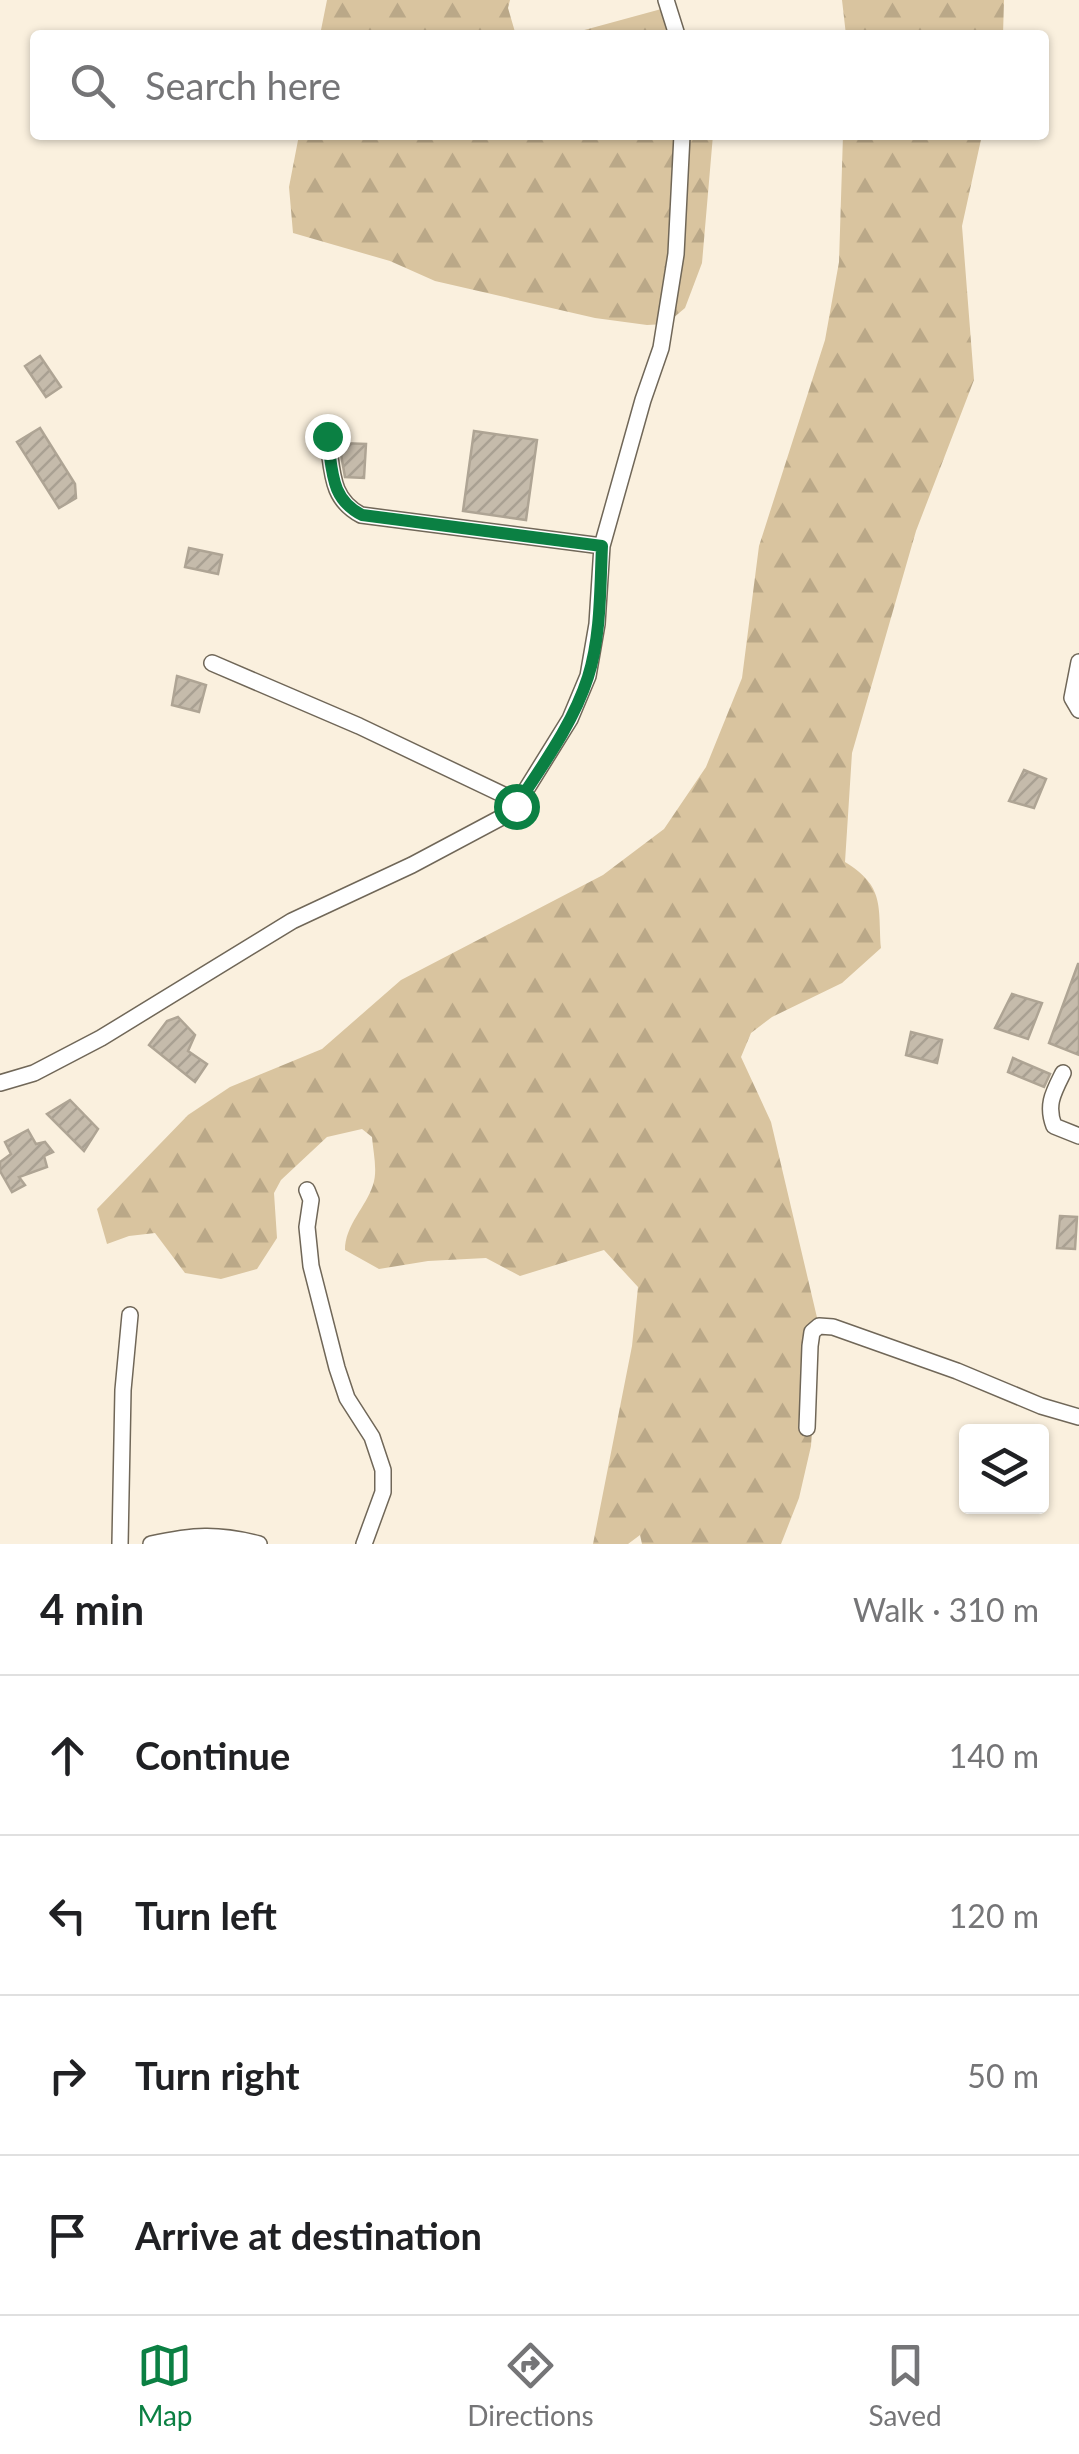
<!DOCTYPE html>
<html lang="en">
<head>
<meta charset="utf-8">
<style>
  body { margin:0; font-family:Lato,sans-serif; background:#f6f6f6; color:#202124 }
  .controls { position:absolute; right:30px; bottom:30px; display:grid; overflow:hidden; border-radius:10px; box-shadow:0 2px 8px #0004 }
  .controls button { width:90px; height:90px; display:grid; place-items:center; padding:0; border:0; border-bottom:2px solid #e0e0e0; background:#fff; color:#202124; font:50px sans-serif }
  .stop { position:absolute; width:30px; height:30px; margin:-22px; border:8px solid #0b8043; border-radius:50%; background:#fff }
  .stop.end { background:#0b8043; border-color:#fff; box-shadow:0 2px 10px #0008 }
  .list { margin:0; padding:0; list-style:none }
  h2 { display:flex; justify-content:space-between; align-items:center; height:130px; margin:0; padding:0 40px; font-size:42px }
  h2 small { font-size:32px; font-weight:400; color:#757577 }
  .list li { display:grid; grid-template-columns:65px 1fr auto; gap:30px; align-items:center; box-sizing:border-box; height:160px; padding:0 40px; border-top:2px solid #e0e0e0 }
  .list b { display:block; font-size:38px; white-space:nowrap }
  .list em { font-size:32px; font-style:normal; color:#757577 }
  .icon { flex:none; width:55px; height:55px; fill:none; stroke:currentColor; stroke-width:2; stroke-linecap:round; stroke-linejoin:round }
  .map { position:relative; flex:none; width:1079px; height:1544px; overflow:hidden }
  .search { position:absolute; background:#fff; box-shadow:0 2px 8px #0004; left:30px; right:30px; top:30px; height:110px; display:flex; align-items:center; gap:25px; box-sizing:border-box; padding:0 35px; border-radius:10px; color:#757577; font-size:38px }
  .sheet { height:770px; background:#fff }
  nav { display:flex; justify-content:space-around; align-items:center; box-sizing:border-box; height:140px; border-top:2px solid #e0e0e0; background:#fff; font-size:28px; color:#757577 }
  nav a { display:grid; justify-items:center; gap:5px }
  nav .on { color:#0b8043 }
  .map>svg:first-child { display:block }
  .forest { fill:url(#forest-firs) }
  .building { fill:url(#building-hatch); stroke:#aea494; stroke-width:2.5 }
  .lines { fill:none; stroke-linecap:round; stroke-linejoin:round }
  .minor-casing { stroke:#706758; stroke-width:18 }
  .minor { stroke:#fff; stroke-width:15 }
  .route { stroke:#0b8043; stroke-width:12 }
</style>
</head>
<body>
<div class="map">
<svg width="1079" height="1544" viewBox="0 0 1079 1544">
  <defs>
    <pattern id="forest-firs" width="22" height="20" patternUnits="userSpaceOnUse" patternTransform="scale(2.5)"><rect width="22" height="20" fill="#d9c49f"/><path d="M5 1l3.5 6h-7zM16 11l3.5 6h-7z" fill="#baa888"/></pattern>
    <pattern id="building-hatch" width="6" height="6" patternUnits="userSpaceOnUse" patternTransform="scale(2.5)"><rect width="6" height="6" fill="#c5bbab"/><path d="M-1 1l2-2M0 6l6-6M5 7l2-2" fill="none" stroke="#a9a092"/></pattern>
  </defs>
  <rect width="100%" height="100%" fill="#faf0de"/>
  <path class="forest" d="M327,0H510L508,8L515,32L551,35H320Z
    M842,0H1004L1003,35H846Z
    M665,8L681,35H566Z
    M299,135H713L702,263L685,308L666,324L647,325L595,318L435,281L390,261L293,233L289,187Z
    M843,135H982L962,226L974,380L916,531L852,753L845,862C885,887 878,905 881,948L842,983L772,1017L751,1033L741,1057L771,1122L819,1326L811,1446L799,1498L781,1544H642L640,1535L628,1544H593L632,1346L638,1287L604,1250L520,1276L486,1258L428,1261L379,1269L345,1250C345,1225 366,1207 373,1185C378,1170 373,1152 372,1137L362,1129L327,1137L281,1180L274,1193L277,1238L257,1269L221,1279L185,1273L155,1233L129,1236L107,1244L97,1209L188,1115L230,1087L322,1049L401,980L603,875L664,829L706,767L742,678L759,546L825,340L839,262Z"/>
  <path class="building" d="M40,356L61,387L46,397L25,366Z
    M40,428L75,484L76,498L59,508L17,442Z
    M474,431L537,440L526,520L463,511Z
    M339,443L366,444L364,478L345,477Z
    M189,548L222,555L218,574L185,567Z
    M177,676L206,685L199,712L172,705Z
    M1024,770L1046,779L1034,808L1009,801Z
    M1078,964H1079V1055L1049,1043Z
    M1012,994L1042,1003L1028,1039L995,1028Z
    M178,1017L195,1035L188,1051L207,1064L195,1082L149,1045L167,1021Z
    M911,1032L942,1040L937,1063L906,1055Z
    M1013,1058L1050,1074L1044,1087L1008,1072Z
    M70,1100L98,1129L84,1151L47,1114Z
    M28,1130L36,1144L45,1142L53,1152L44,1156L47,1167L19,1177L25,1185L12,1192L0,1171V1162L11,1154L5,1142Z
    M1060,1216L1077,1217L1075,1249L1057,1248Z"/>
  <g class="lines">
    <defs>
      <path id="minor" d="M666,0L677,35
        M327,436C333,469 329,498 361,515L602,546
        M1079,662L1072,698L1079,710
        M212,663L359,726L510,798L516,806
        M1063,1073C1053,1093 1046,1105 1054,1126L1079,1136
        M0,1083L34,1073L101,1038L292,921L412,865L506,815L516,806L570,719L588,676L597,624L602,546L643,400L661,348L676,254L682,135
        M307,1190L311,1200L307,1227L311,1266L337,1368L347,1398L372,1437L383,1470V1492L364,1544
        M807,1428L810,1346L812,1332L819,1326L833,1327L957,1371L1041,1406L1079,1417
        M120,1544L123,1390L130,1315
        M151,1544C193,1535 217,1533 259,1544"/>
    </defs>
    <use href="#minor" class="minor-casing"/>
    <use href="#minor" class="minor"/>
  </g>
  <g class="lines">
    <path class="route" d="M327,436C333,469 329,498 362,515L602,546C600,589 601,636 588,677C573,724 542,766 516,806"/>
  </g>
</svg>
<div class="controls">
<button><svg class="icon" aria-label="layers" viewBox="0 0 24 24"><path d="M12 4l9 5-9 5-9-5zM3 14l9 5 9-5"/></svg></button>
</div>
<div class="stop" style="left:516px;top:806px"></div>
<div class="stop end" style="left:327px;top:436px"></div>
<div class="search"><svg class="icon" aria-label="search" viewBox="0 0 24 24"><circle cx="10" cy="10" r="6"/><path d="M15 15l6 6"/></svg>Search here</div>
</div>
<section class="sheet">
<h2>4 min<small>Walk · 310 m</small></h2>
<ul class="list">
<li><svg class="icon" aria-label="ahead" viewBox="0 0 24 24"><path d="M12 20V5M6 11l6-6 6 6"/></svg><div><b>Continue</b></div><em>140 m</em></li>
<li><svg class="icon" aria-label="left" viewBox="0 0 24 24"><path d="M17 20v-9H6M10 6l-5 5 5 5"/></svg><div><b>Turn left</b></div><em>120 m</em></li>
<li><svg class="icon" aria-label="right" viewBox="0 0 24 24"><path d="M7 20v-9h11M14 6l5 5-5 5"/></svg><div><b>Turn right</b></div><em>50 m</em></li>
<li><svg class="icon" aria-label="arrive" viewBox="0 0 24 24"><path d="M6 21V4h12l-3 4 3 4H6"/></svg><div><b>Arrive at destination</b></div></li>
</ul>
</section>
<nav>
<a class="on"><svg class="icon" aria-label="map" viewBox="0 0 24 24"><path d="M3 6l6-2 6 2 6-2v14l-6 2-6-2-6 2zM9 4v14M15 6v14"/></svg>Map</a>
<a><svg class="icon" aria-label="directions" viewBox="0 0 24 24"><path d="M12 3l9 9-9 9-9-9zM9 14v-3h6M13 9l2 2-2 2"/></svg>Directions</a>
<a><svg class="icon" aria-label="saved" viewBox="0 0 24 24"><path d="M7 4h10v16l-5-4-5 4z"/></svg>Saved</a>
</nav>
</body>
</html>
